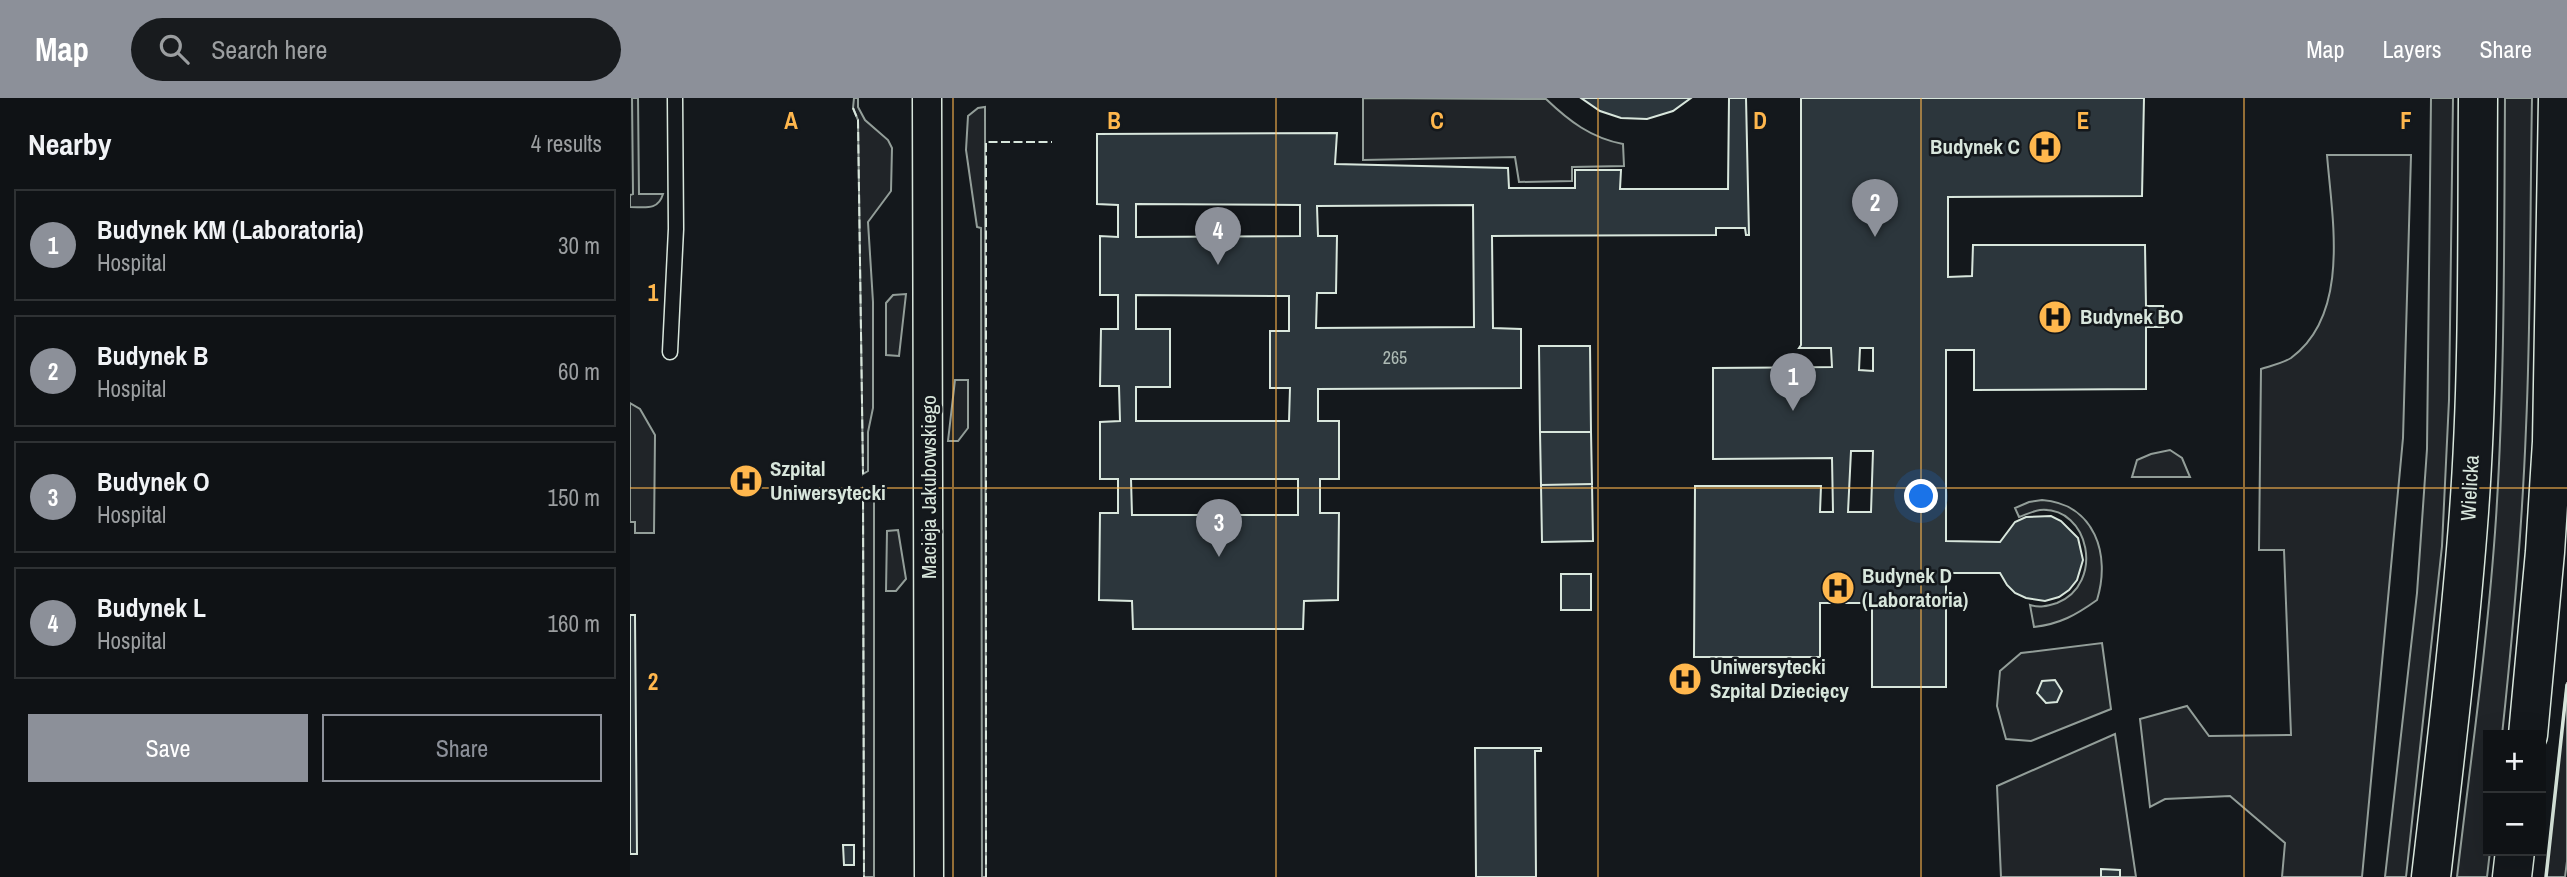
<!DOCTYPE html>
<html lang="en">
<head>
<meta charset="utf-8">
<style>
  body { margin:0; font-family:"Archivo Narrow",sans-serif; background:#181b1e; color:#f1f3f6 }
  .controls { position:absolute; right:21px; bottom:21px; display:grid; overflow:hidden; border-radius:0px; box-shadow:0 7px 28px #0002 }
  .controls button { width:63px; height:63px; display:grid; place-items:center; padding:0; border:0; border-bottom:2px solid #2f3234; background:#0f1215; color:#f1f3f6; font:35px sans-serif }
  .you { position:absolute; left:1292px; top:399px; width:24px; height:24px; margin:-18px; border:5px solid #fff; border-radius:50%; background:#1a73e8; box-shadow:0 0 0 10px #1a73e833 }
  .badge { display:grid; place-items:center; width:46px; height:46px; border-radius:50%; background:#8c9099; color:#fff; font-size:23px; font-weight:700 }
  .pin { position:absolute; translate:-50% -58px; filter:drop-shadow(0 2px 4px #0008) }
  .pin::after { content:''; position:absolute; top:37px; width:24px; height:21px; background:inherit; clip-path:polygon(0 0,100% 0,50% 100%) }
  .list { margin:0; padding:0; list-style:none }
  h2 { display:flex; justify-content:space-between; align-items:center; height:91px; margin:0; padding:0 28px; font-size:30px }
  h2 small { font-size:23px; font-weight:400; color:#9b9ea0 }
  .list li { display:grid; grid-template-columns:46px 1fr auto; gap:21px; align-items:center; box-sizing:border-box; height:112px; margin:0 14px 14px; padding:0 14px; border:2px solid #2f3234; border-radius:0px }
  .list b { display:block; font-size:26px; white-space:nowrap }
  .list p { margin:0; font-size:23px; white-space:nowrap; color:#9b9ea0 }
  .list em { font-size:23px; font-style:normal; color:#9b9ea0 }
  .actions { display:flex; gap:14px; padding:21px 28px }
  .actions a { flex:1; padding:16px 0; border:2px solid #8c9099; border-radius:0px; text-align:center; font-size:24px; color:#8c9099 }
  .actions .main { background:#8c9099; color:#fff }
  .icon { flex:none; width:38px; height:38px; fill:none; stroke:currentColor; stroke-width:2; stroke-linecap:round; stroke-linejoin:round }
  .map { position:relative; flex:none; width:1937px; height:779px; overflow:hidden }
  header { display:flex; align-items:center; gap:42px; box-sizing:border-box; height:98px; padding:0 35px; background:#8c9099; color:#fff }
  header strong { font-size:33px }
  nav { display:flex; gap:38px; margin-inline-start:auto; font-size:24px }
  .search { width:490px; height:63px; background:#181b1e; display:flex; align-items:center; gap:18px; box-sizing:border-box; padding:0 24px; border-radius:38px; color:#9b9ea0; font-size:26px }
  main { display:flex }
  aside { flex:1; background:#0f1215 }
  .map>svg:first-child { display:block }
  .green { fill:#202428; stroke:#939e99; stroke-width:2 }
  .building { fill:#2c363c; stroke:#d8e6dc; stroke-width:2; fill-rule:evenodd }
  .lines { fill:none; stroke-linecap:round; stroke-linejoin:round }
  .lane-casing { stroke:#d8e6dc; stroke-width:17 }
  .street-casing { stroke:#d8e6dc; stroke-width:31 }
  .primary-casing { stroke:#d8e6dc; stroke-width:41 }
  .lane { stroke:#14181c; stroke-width:14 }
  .street { stroke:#14181c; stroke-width:28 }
  .primary { stroke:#14181c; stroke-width:38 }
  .fence { stroke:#d8e6dc; stroke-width:2; stroke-dasharray:9 3.5; stroke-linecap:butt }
  .wall { stroke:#d8e6dc; stroke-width:3.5 }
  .grid { fill:none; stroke:#ffb74d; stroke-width:2; stroke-opacity:0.55 }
  .labels { text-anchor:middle; stroke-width:5; stroke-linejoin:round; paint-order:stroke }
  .number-label { font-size:18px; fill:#adbab4 }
  .poi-label { font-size:21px; font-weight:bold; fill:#d8e6dc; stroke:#14181c; text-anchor:start }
  .street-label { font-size:21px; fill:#d8e6dc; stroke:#14181c }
  .grid-label { font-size:23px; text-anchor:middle; font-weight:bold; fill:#ffb74d; stroke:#14181c; stroke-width:5; stroke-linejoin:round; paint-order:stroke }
</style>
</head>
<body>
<header>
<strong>Map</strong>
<div class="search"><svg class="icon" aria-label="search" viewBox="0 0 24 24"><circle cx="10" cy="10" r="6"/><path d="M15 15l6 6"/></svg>Search here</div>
<nav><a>Map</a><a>Layers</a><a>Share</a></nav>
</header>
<main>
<aside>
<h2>Nearby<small>4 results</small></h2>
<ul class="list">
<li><span class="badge">1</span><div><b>Budynek KM (Laboratoria)</b><p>Hospital</p></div><em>30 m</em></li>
<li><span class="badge">2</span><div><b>Budynek B</b><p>Hospital</p></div><em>60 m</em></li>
<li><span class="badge">3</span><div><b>Budynek O</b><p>Hospital</p></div><em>150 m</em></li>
<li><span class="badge">4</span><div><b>Budynek L</b><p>Hospital</p></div><em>160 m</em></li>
</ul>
<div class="actions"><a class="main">Save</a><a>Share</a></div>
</aside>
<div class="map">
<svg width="1937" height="779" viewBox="0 0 1937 779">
  <rect width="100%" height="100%" fill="#14181c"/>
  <path class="green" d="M2,0H8L9,96H33C28,113 15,109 0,109V97L3,96Z
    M224,0H228V9L235,22L258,42L262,50L261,93L238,124L243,204V310L238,334V373L233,376L228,22L223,10Z
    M733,0L916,1C939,23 961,40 993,46L994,68L942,69V83L889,84L885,59L733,62Z
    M1801,0H1823L1819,302L1812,448L1776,779H1755L1787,495L1797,351Z
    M1875,0H1902C1900,110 1901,220 1896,330C1892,433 1883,535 1872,637H1858L1860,753L1857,779H1827C1841,659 1858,540 1866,420C1875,280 1874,140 1875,0Z
    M355,9L356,779H352L351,130L347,129L336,52L338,18L348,10Z
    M1697,57H1781L1773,340L1732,779H1652L1655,745L1600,698L1535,701L1520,709L1510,621L1557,608L1579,638L1661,637L1654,452H1629L1631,271C1640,268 1653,265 1661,260C1721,216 1702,120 1697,57Z
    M276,196L269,258L256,257V205L263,197Z
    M325,282H338V330L328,343H318Z
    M0,305L10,311L25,337L24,435H5V424H0Z
    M1540,352L1552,360L1560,379H1502L1507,362L1521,356Z
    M233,390L244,395V779H234Z
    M1412,402C1465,406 1481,457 1467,502C1446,517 1430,526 1404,529L1400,507C1410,510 1417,508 1427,505C1475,486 1460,408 1410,412C1403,413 1395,417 1389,419L1385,410L1399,404Z
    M268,432L276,481L266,493H256L257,433Z
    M1472,545L1481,611L1401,643L1376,641L1367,608L1370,573L1391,555Z
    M1937,584V763L1935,779H1916Z
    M1485,636L1506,779H1371L1367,688Z"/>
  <path class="building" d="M951,0H1061L1043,13L1017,21L991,20L970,13Z
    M1099,0H1116L1119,137H1116L1115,130H1086V137L862,138L863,230L891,231V290L688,291V323H709V381H690V415H709L708,502L674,503L673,531H503L502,503L469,502L470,415H488V381H470V324L490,323L489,288H470L471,231H488V197H470V138L488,139V107L467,106V36L707,35L705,66L878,70L879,90H945V72H991L990,91H1098ZM506,106L670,107V138L506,139ZM843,107L844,229L686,230L687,195H706L707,138H688L687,108ZM506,197L659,198V233H640V290H660L659,323H506V289H540V231H506ZM501,381H668V417H502Z
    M1171,0H1514L1512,98L1318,99V179L1342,178L1343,147H1515L1516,208H1533V229H1516V291L1344,292V252H1316V443L1370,444L1385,424L1396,419L1421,418L1431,423L1448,440L1453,462L1447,482L1439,492L1429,499L1415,503L1396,500L1385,495L1377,487L1370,475H1316V589H1242V505H1190V559H1064L1065,388H1191L1190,414H1203L1202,360L1083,361V270L1202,269L1201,250H1169L1171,247ZM1230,250H1243V273L1229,272ZM1221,353H1243L1241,414H1218Z
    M909,248H960L961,334H910Z
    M910,334H961L962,386L911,387Z
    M962,386L963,443L912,444L911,387Z
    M931,476H961V512H931Z
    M0,517H5L7,756H0Z
    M1425,582L1432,593L1427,604L1416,605L1407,595L1412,583Z
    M845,650H911V653H905L906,779H846Z
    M213,747H224V767H214Z
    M1471,771L1490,772V779H1471Z"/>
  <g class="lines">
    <defs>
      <path id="lane" d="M40,254L46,131L45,0"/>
      <path id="street" d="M297,0L299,779"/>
      <path id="primary" d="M1898,637L1915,454L1922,344L1928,0
        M1801,779C1815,658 1830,536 1839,414C1849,277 1847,138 1848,0
        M1882,779L1885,753"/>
    </defs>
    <use href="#lane" class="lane-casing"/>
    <use href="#street" class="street-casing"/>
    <use href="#primary" class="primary-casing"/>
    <use href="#lane" class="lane"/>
    <use href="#street" class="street"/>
    <use href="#primary" class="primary"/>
    <path class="fence" d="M223,10L228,22L233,376
      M233,390L234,779
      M356,779V44H422"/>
    <path class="wall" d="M1916,779L1937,587"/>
  </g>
  <path class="grid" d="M323,0V779M646,0V779M968,0V779M1291,0V779M1614,0V779M0,390H1937"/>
  <defs>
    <symbol id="hospital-disc" viewBox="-11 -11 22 22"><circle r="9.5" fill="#ffb74d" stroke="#14181c"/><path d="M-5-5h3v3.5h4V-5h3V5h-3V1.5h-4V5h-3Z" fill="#111"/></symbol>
  </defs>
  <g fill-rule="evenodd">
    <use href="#hospital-disc" x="1396" y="30" width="38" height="38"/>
    <use href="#hospital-disc" x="1406" y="200" width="38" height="38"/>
    <use href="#hospital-disc" x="97" y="364" width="38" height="38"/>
    <use href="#hospital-disc" x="1189" y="471" width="38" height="38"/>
    <use href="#hospital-disc" x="1036" y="562" width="38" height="38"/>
  </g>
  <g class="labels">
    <g class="number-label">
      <text x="765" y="266">265</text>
    </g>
    <g class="poi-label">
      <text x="1390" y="56" text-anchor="end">Budynek C</text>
      <text x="1450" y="226">Budynek BO</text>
      <text x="140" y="378">Szpital<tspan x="140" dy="24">Uniwersytecki</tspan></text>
      <text x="1232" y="485">Budynek D<tspan x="1232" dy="24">(Laboratoria)</tspan></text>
      <text x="1080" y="576">Uniwersytecki<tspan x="1080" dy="24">Szpital Dziecięcy</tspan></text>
    </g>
    <g class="street-label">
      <text transform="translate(299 389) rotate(-90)" y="7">Macieja Jakubowskiego</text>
      <text transform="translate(1840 390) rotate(-87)" y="7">Wielicka</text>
    </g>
  </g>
  <g class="grid-label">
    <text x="161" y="31">A</text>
    <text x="484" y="31">B</text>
    <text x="807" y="31">C</text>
    <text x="1130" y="31">D</text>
    <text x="1453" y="31">E</text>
    <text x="1776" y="31">F</text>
    <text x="23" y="203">1</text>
    <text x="23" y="592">2</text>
  </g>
</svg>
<div class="controls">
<button>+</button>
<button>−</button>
</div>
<div class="you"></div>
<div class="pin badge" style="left:1163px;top:313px">1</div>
<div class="pin badge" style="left:1245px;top:139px">2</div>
<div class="pin badge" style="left:589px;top:459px">3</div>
<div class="pin badge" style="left:588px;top:167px">4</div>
</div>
</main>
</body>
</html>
